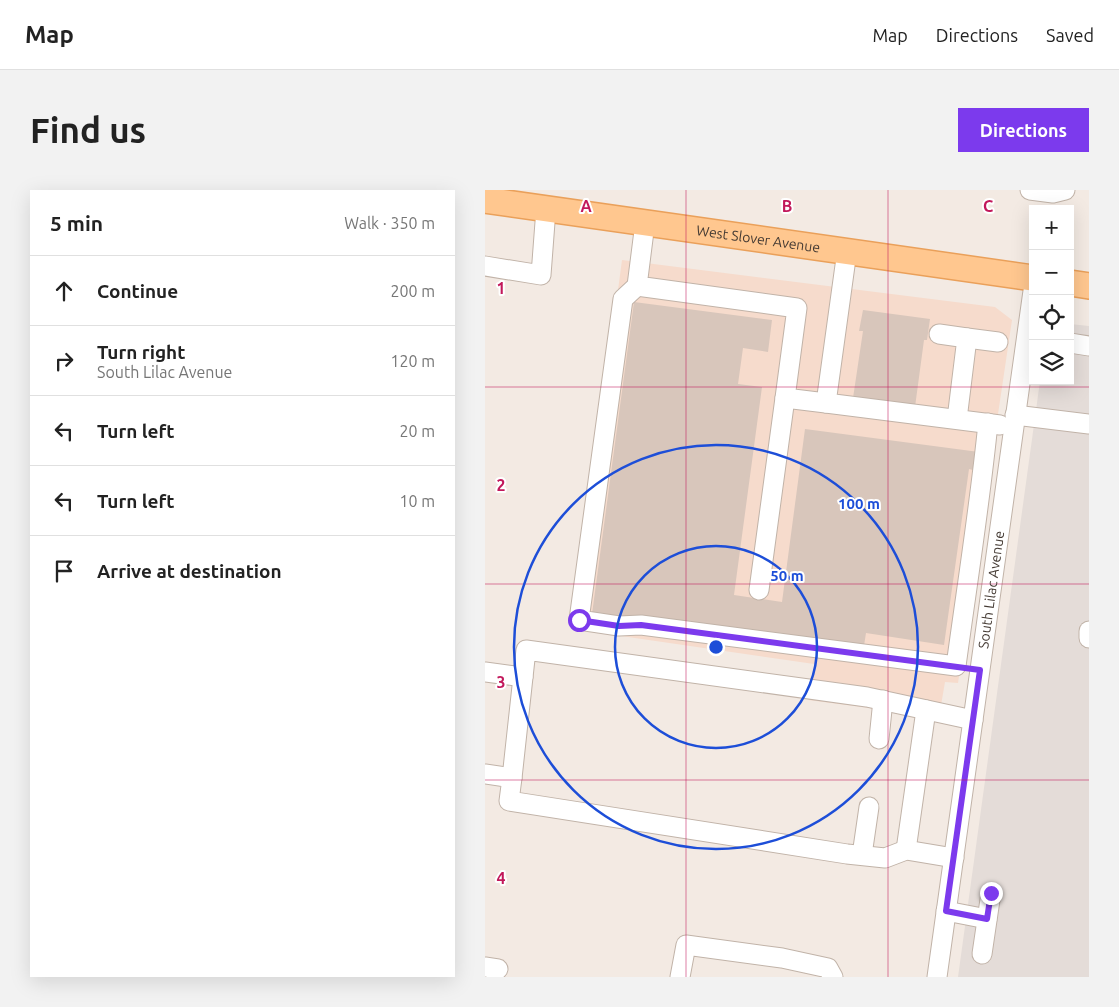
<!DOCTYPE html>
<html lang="en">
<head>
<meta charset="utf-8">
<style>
  body { margin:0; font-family:Ubuntu,sans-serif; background:#f2f2f2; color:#222 }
  .controls { position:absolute; right:15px; top:15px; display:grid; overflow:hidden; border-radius:0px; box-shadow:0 5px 20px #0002 }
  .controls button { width:45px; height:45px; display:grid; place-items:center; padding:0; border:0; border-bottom:1px solid #e0e0e0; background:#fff; color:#222; font:25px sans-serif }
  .stop { position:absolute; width:15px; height:15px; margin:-11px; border:4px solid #7c3aed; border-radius:50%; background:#fff }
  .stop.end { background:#7c3aed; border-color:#fff; box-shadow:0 1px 5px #0008 }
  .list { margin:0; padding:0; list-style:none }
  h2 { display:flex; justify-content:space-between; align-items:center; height:65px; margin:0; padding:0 20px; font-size:21px }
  h2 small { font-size:16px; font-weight:400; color:#767676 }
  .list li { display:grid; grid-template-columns:32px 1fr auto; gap:15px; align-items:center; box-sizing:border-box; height:70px; padding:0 20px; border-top:1px solid #e0e0e0 }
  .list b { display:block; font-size:19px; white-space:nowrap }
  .list p { margin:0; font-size:16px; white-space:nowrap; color:#767676 }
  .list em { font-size:16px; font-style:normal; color:#767676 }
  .icon { flex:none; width:28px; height:28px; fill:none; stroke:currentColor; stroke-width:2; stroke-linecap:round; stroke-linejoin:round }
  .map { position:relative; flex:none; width:604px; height:787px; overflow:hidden; border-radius:0px }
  header { display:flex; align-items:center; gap:30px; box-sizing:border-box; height:70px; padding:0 25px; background:#fff; border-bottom:1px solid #e0e0e0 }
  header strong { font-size:24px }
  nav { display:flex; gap:28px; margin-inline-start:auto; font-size:18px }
  .intro { display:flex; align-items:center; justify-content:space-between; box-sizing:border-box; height:120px; padding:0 30px }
  h1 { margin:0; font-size:35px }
  .button { padding:12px 22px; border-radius:0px; background:#7c3aed; color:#fff; font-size:18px; font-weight:700 }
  main { display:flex; gap:30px; padding:0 30px }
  aside { flex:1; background:#fff; border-radius:0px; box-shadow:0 5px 20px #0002 }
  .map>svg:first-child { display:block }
  .commercial { fill:#f6dbcc }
  .industrial { fill:#e4dcd8 }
  .building { fill:#d8c6bb }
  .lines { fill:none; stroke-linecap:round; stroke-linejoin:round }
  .minor-casing { stroke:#c1b3a8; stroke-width:21 }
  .major-casing { stroke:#eaa05a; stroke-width:28 }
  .minor { stroke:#fff; stroke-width:19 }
  .major { stroke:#ffc78f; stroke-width:25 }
  .route { stroke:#7c3aed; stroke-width:6 }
  .grid { fill:none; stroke:#c2185b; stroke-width:1; stroke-opacity:0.55 }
  .ring { fill:none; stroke:#1d4ed8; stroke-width:2.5 }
  .labels { text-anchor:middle; stroke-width:4; stroke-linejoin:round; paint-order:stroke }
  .street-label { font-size:14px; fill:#443a33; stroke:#fff }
  .grid-label { font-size:16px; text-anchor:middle; font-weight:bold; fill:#c2185b; stroke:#fff; stroke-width:4; stroke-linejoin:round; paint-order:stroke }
  .centre { fill:#1d4ed8; stroke:#fff; stroke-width:2.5 }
  .ring-label { font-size:15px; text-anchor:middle; font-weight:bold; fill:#1d4ed8; stroke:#fff; stroke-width:4; stroke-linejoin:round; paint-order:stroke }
</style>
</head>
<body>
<header>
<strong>Map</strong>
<nav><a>Map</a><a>Directions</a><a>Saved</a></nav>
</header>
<div class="intro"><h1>Find us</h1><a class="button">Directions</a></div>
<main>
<aside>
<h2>5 min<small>Walk · 350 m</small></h2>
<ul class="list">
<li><svg class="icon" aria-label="ahead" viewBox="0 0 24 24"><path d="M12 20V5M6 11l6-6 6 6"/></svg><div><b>Continue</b></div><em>200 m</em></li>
<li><svg class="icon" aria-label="right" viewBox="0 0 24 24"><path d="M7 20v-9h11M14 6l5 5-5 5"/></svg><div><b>Turn right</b><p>South Lilac Avenue</p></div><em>120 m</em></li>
<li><svg class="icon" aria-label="left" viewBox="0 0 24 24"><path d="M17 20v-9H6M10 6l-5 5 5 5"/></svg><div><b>Turn left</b></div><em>20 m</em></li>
<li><svg class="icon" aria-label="left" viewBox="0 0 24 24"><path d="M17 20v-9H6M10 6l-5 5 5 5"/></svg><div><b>Turn left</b></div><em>10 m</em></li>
<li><svg class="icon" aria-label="arrive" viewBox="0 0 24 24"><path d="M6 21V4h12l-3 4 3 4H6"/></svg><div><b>Arrive at destination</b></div></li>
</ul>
</aside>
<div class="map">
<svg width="604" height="787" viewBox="0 0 604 787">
  <rect width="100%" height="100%" fill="#f3eae3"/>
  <path class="commercial" d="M137,70L510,117L527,130L473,493L460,492L454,527L323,510L329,474L88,439Z"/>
  <path class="industrial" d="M585,134L604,136V787H473L555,191H585Z"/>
  <path class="building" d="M149,112L287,130L283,162L258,158L253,194L277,197L249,405L297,412L320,239L494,262L492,281L484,279L459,455L381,443L378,462L107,424Z
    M378,120L445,129L442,150H439L430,217L368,208L378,141H374Z"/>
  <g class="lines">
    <defs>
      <g id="minor">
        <path d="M545,0L568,3L580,0"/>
        <path d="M160,33L152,96L312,118L300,208L341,213"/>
        <path d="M362,61L341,213L515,235"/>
        <path d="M0,76L56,85L61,19"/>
        <path d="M152,96L138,109L94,430L134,436L156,435L471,476C482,395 495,314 503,233"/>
        <path d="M454,144L482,148L472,229"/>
        <path d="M482,148L513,152"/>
        <path d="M585,153L604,156"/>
        <path d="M530,225L604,234"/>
        <path d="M274,400L300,208"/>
        <path d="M604,441V448"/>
        <path d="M0,482L38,487L41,460L382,507L488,530"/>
        <path d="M394,549L398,510"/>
        <path d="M0,584L27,588L24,611L362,664L400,668L421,660L469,668"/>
        <path d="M27,588L38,487"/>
        <path d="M421,660L441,520"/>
        <path d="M377,665L384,617"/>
        <path d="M461,721L502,729"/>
        <path d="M497,764L506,703"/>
        <path d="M0,777L13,779"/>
        <path d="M195,787L201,755L297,768L343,778L348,787"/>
        <path id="s1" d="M452,787L548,101"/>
      </g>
      <g id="major">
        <path id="s2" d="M0,10L548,88"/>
        <path d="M585,93L604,96"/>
      </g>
    </defs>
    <use href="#minor" class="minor-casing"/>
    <use href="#major" class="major-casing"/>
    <use href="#minor" class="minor"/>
    <use href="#major" class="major"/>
  </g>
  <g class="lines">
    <path class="route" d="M94,430L134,436L156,435L495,480L461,721L502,729L506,703"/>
  </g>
  <path class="grid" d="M201,0V787M403,0V787M0,197H604M0,394H604M0,590H604"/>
  <g class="ring">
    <circle cx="231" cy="457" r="101"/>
    <circle cx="231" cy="457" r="202"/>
  </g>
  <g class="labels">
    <g class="street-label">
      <text dy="5" stroke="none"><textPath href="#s2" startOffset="276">West Slover Avenue</textPath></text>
      <text dy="5" stroke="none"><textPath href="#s1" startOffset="391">South Lilac Avenue</textPath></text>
    </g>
  </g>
  <g class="grid-label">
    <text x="101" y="22">A</text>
    <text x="302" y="22">B</text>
    <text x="503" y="22">C</text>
    <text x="16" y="104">1</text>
    <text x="16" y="301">2</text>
    <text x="16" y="498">3</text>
    <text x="16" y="694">4</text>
  </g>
  <circle cx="231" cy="457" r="8" class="centre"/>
  <g class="ring-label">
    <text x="374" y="319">100 m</text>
    <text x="302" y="391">50 m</text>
  </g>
</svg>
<div class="controls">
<button>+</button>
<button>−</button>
<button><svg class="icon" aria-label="locate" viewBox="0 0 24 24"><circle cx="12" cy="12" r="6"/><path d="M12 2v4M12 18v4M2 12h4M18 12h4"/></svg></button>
<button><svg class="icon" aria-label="layers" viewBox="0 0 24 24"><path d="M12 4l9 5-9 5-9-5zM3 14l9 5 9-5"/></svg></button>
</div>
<div class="stop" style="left:94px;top:430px"></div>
<div class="stop end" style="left:506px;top:703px"></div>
</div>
</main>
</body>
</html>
